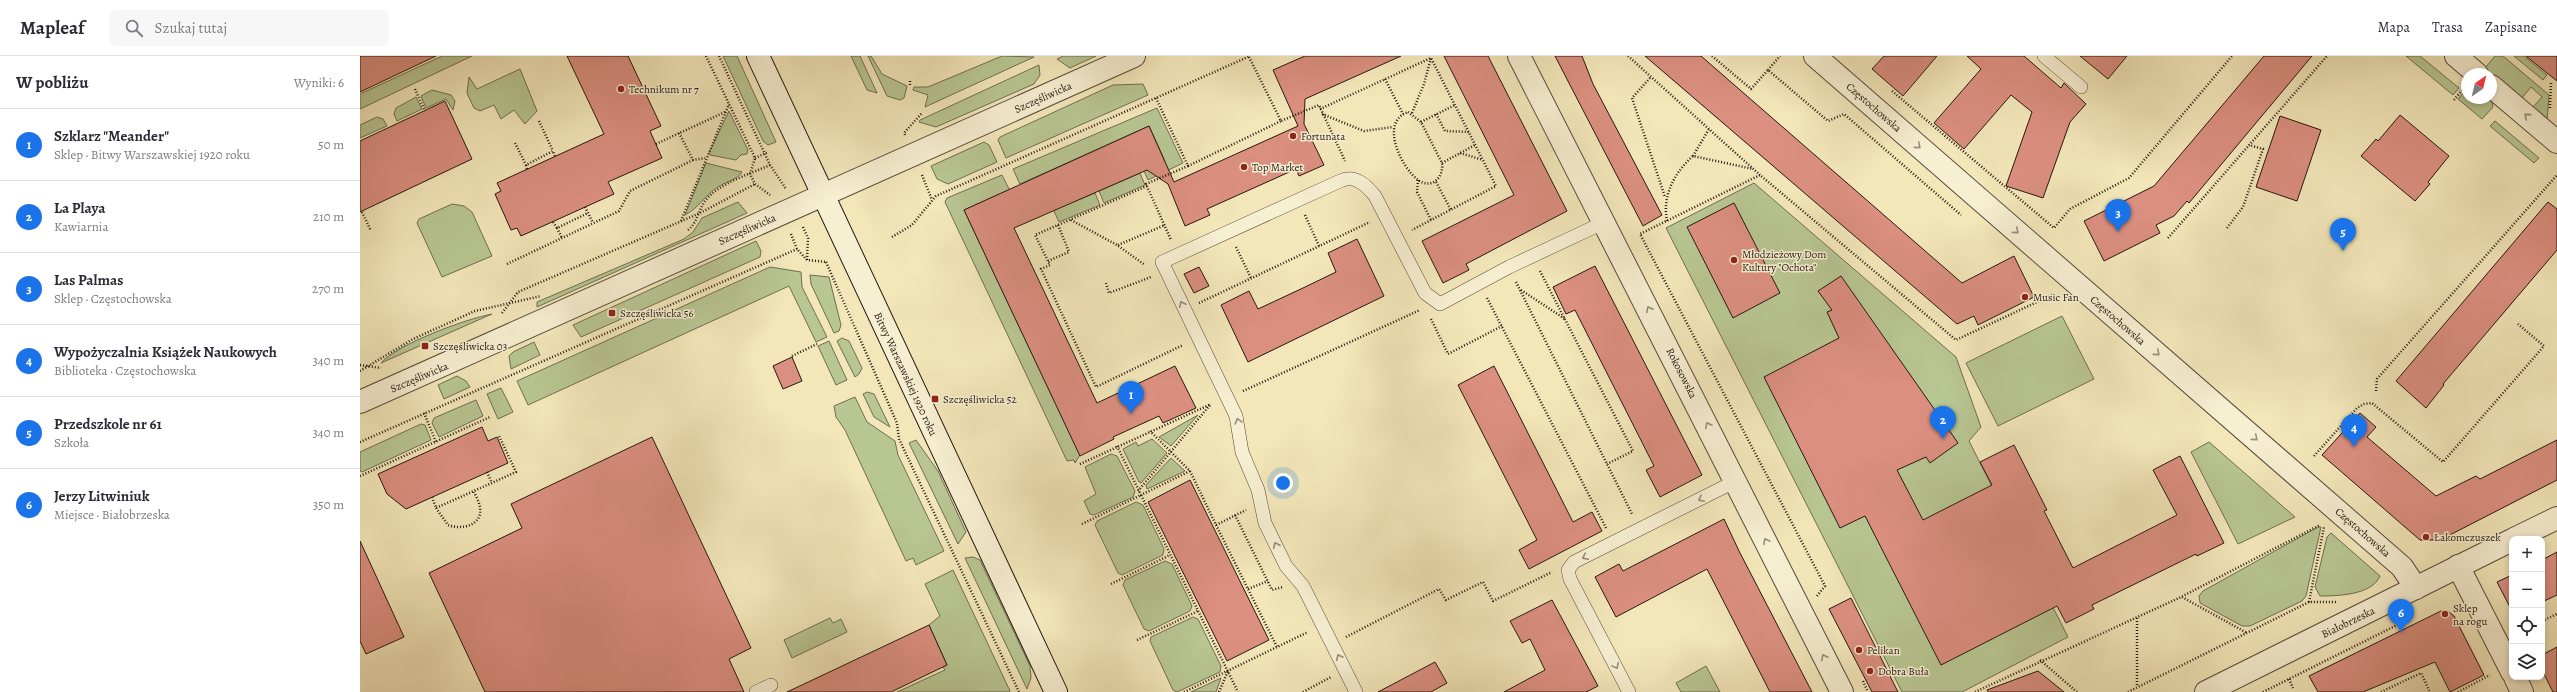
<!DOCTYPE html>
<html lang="pl">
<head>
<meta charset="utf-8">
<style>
  body { margin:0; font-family:Alegreya,serif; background:#f7f7f7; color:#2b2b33 }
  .controls { position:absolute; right:12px; bottom:12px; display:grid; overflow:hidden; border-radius:8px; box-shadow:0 2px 6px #0003 }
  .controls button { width:36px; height:36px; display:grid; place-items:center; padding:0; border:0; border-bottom:1px solid #e1e1e2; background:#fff; color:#2b2b33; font:20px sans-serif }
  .compass { position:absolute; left:2101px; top:12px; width:36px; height:36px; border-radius:50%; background:#fff; box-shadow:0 2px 6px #0003; rotate:35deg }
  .you { position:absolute; left:923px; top:427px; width:14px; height:14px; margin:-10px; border:3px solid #fff; border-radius:50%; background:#1a73e8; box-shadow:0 0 0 6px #1a73e833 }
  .badge { display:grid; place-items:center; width:26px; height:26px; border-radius:50%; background:#1a73e8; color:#fff; font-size:13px; font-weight:700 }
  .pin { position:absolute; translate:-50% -33px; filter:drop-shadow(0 1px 2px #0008) }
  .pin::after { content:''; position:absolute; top:21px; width:14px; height:12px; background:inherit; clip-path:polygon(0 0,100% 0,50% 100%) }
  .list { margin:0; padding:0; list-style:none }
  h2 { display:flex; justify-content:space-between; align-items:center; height:52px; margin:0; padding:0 16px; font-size:17px }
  h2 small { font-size:13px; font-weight:400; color:#7c7c81 }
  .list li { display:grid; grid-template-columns:26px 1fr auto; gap:12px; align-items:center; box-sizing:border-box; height:72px; padding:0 16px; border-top:1px solid #e1e1e2 }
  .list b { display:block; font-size:15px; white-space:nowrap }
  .list p { margin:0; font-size:13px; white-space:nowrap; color:#7c7c81 }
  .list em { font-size:13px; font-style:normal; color:#7c7c81 }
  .icon { flex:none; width:22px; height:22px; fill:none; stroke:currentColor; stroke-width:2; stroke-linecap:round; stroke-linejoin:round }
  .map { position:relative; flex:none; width:2197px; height:636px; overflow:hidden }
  header { display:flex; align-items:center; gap:24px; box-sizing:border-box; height:56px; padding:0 20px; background:#fff; border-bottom:1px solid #e1e1e2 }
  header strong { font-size:19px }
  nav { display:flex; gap:22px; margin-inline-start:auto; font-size:14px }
  .search { width:280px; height:36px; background:#f7f7f7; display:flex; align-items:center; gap:10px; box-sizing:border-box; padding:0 14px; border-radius:8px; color:#7c7c81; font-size:15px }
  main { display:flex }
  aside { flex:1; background:#fff }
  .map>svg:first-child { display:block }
  .green { fill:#b8c692; stroke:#6e6e52 }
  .building { fill:#db8f80; stroke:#251711 }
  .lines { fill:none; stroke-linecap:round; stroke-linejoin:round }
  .service-casing { stroke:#584b3b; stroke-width:14 }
  .minor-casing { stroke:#584b3b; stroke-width:24 }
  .tertiary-casing { stroke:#584b3b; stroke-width:24 }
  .secondary-casing { stroke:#251711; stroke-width:24 }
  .path { stroke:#251711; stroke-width:2.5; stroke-dasharray:1 2; stroke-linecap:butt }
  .service { stroke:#f7efd2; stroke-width:13 }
  .minor { stroke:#f7efd2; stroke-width:22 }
  .tertiary { stroke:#f7efd2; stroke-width:22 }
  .secondary { stroke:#f7efd2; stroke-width:22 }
  .oneway { stroke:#988e7b }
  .poi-dot { fill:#8f2418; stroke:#f7efd2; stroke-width:1.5 }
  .labels { text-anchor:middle; stroke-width:3; stroke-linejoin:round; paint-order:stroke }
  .poi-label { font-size:11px; fill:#251711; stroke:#f7efd2; text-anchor:start }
  .street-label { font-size:11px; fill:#251711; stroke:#f7efd2 }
</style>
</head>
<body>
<header>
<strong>Mapleaf</strong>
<div class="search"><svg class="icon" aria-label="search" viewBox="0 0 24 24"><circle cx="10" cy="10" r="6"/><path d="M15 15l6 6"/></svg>Szukaj tutaj</div>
<nav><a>Mapa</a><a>Trasa</a><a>Zapisane</a></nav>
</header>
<main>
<aside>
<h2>W pobliżu<small>Wyniki: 6</small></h2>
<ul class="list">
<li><span class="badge">1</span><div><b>Szklarz &quot;Meander&quot;</b><p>Sklep · Bitwy Warszawskiej 1920 roku</p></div><em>50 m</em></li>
<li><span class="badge">2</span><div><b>La Playa</b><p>Kawiarnia</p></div><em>210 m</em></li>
<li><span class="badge">3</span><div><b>Las Palmas</b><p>Sklep · Częstochowska</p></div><em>270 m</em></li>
<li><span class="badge">4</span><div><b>Wypożyczalnia Książek Naukowych</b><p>Biblioteka · Częstochowska</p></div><em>340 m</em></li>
<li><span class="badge">5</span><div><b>Przedszkole nr 61</b><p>Szkoła</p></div><em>340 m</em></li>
<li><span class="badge">6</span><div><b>Jerzy Litwiniuk</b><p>Miejsce · Białobrzeska</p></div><em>350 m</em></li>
</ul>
</aside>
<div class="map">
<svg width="2197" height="636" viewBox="0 0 2197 636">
  <rect width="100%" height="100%" fill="#f3e7ba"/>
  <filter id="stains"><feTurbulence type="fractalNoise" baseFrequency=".005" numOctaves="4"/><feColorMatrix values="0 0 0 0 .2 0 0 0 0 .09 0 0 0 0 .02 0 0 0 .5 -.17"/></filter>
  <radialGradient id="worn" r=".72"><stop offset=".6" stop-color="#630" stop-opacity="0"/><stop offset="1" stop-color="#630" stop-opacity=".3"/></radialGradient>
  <path class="green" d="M82,0H112L0,53V38Z
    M363,0H377L416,86L408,89L403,85Z
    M491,0H500L517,37L507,34Z
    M508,0H511L522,18L547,30L544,42L540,44L527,40Z
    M642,0L674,1L565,51L568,39L553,34L554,31H568Z
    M703,0H736L710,12L697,3Z
    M2046,0H2060L2099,32L2093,39Z
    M2135,0H2143L2189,39L2187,65L2172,52L2182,41L2171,31L2161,43L2125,12Z
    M2154,0H2164L2187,19L2183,24Z
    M679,9L680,19L674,28L576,71L559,66L560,64Z
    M160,13L177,55L165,68L154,54L141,63L134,49L120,55L114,52L107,37L109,21L117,33Z
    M783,28L788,39L646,102L638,84L640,81L753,29Z
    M2107,33V42H2129L2132,45L2133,51L2122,63L2098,43Z
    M72,34L91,39L95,45L93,54L86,43L66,52L61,40Z
    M56,41L62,53L37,65L34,58L36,52Z
    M797,52L823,107L788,124L784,115L805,105L789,70L660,128L653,113Z
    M369,55L388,94L387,98L381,99L376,104L350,99L349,97Z
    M17,61L23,63L27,70L0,82V69Z
    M2135,65L2179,102L2174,107L2130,70Z
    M624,86L629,89L637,106L588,128L577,123L571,110Z
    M346,107L382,116C377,124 365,126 358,131C345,139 339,152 325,159Z
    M780,117L785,129L744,147L739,135Z
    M642,119L653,141L646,135L604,154L720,399L715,407L714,404L707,405L585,146L587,142Z
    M1394,127L1596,301L1621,371L1609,385L1708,581L1602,636H1542L1306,172Z
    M735,137L740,149L699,166L694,155L696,153Z
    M378,146L387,157L177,251V246L324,183L333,176L342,162Z
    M92,148L104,150L112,156L132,200L82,221L57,167L59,163Z
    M396,185L401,195L400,201L221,281L213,269Z
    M410,211L441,216L442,231L467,281L456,286L429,230L168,349L157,325Z
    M450,219L469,221L481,269L479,275L474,277L451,228Z
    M132,258L21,307C37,288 106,263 132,258Z
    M1702,260L1734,323L1638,370L1606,307Z
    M482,282L489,285L502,312L499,318L495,321L477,285Z
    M469,285L487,324L476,329L458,290Z
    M174,286L180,299L151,313L149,300L153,296Z
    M97,320L106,325L110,331L84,343L78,329Z
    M141,332L153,356L138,363L127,338Z
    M507,336L514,338L530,371L514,361L503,338Z
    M495,341L507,366L535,385L538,399L584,495L556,509L553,502L546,505L485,374L476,361L474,350Z
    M116,344L123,360L79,381L72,367L74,362Z
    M838,359L811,390L799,381Z
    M61,368L65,369L71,384L2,416L0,415V396Z
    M792,383L807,397L781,427L779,426L763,393L776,386L778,390Z
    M556,384L578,415L606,476L598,488L549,387Z
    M1849,386L1935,461L1878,488L1831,396Z
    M751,398L757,400L775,435L773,441L734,459L730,458L724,445L736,438L725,411Z
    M811,402L825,415L787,433L786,429Z
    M776,446L783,449L804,493L803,499L762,519L758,517L735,469L737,465Z
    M1958,471H1961L1946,540L1942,545L1890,570H1882L1840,547L1839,540L1843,535Z
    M1971,477L2020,520C2012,539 1978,540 1960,540L1955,531L1967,481Z
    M613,501L620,504L670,610L671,622L667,633L605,502Z
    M805,505L812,508L832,550L830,555L789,575L784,573L763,529L765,524Z
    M593,514L650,635L649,636H537L585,614L583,611L587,609L569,569L580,560L565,528Z
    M833,561L838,563L861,610L860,616L817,636L813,634L790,585L791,581Z
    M470,562L473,567L481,563L487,576L432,602L424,584Z
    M1346,610L1360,636H1321L1316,627Z
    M861,622L856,636H831Z"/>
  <path class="building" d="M0,0H76L0,36Z
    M207,0H268L301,70L290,75L302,102L248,126L254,138L161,180L157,172L151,174L135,138L141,135L137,127L244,78Z
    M945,0H1041L945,43L944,68L964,109L939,120L936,113L847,153L850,159L825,170L808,128L787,114L654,172L737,347L815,310L836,352L803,367L799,360L753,381L754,383L720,400L604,154L789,70L814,126L938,70L913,14Z
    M1084,0H1128L1207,155L1106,208L1109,214L1083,227L1062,185L1154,139Z
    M1195,0H1222L1233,28L1302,159L1283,170Z
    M1285,0H1341L1602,227L1654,200L1674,241L1618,269L1614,260L1597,268Z
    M1524,0H1577L1543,40L1512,13Z
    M1607,0H1664L1701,32L1704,27L1726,48L1710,66L1683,142L1646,130L1672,56L1651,39L1604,93L1574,67L1621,13Z
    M1720,0H1767L1748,23Z
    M1904,0H1952L1829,147L1827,145L1814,160L1796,169L1800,177L1744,205L1724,165L1794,130Z
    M2166,0H2197V25Z
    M85,45L112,103L0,156V85Z
    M2040,59L2089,100L2068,126L2070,128L2055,145L2001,100L2016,83L2018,85Z
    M1920,60L1961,74L1937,145L1896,131Z
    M2188,146L2197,153V194L2083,328L2084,329L2066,352L2036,325Z
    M1374,147L1420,237L1373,262L1327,171Z
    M997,183L1024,240L888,306L861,249L889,235L898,253L943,232L976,216L968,197Z
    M1235,210L1342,419L1300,441L1286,414L1294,410L1215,254L1206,258L1193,231Z
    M839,211L849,230L834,237L824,218Z
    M1481,220L1598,387L1570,407L1566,401L1537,414L1563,464L1632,429L1620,406L1654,389L1687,454L1684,455L1713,512L1817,459L1793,414L1820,400L1864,487L1837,500L1836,498L1732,549L1734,553L1706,567L1697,550L1581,609L1505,460L1480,472L1404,321L1479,282L1467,256L1472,254L1458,235Z
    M432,301L442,325L423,333L413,310Z
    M1134,310L1213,466L1232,456L1242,475L1169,513L1159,494L1177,484L1098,329Z
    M2000,357L2016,371L2007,381L2076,440L2116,420L2120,423L2197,384V424L2080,484H2060L1962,399Z
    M122,371L128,385L137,381L148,407L46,453L27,438L18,418Z
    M292,381L391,592L369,603L384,636H125L69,517L162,472L151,448Z
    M830,424L909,584L867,605L788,446Z
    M1364,463L1379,495L1452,636H1410L1347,513L1256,561L1235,521L1259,508L1263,515Z
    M0,485L44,581L6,598L0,585Z
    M2197,496V539L2182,546V504Z
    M2152,519V555L2137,526Z
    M1491,542L1538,636H1512L1469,553Z
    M1192,544L1238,630L1226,636H1144L1185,614L1170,583L1162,587L1150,565Z
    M2081,555L2089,556L2094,560L2124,619L2090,636L2075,606L2003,636H1958L1949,620Z
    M569,569L587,609L531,636H427Z
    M2197,591V636H2193L2182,614V599Z
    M1075,606L1087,627L1071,636H1018Z
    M1678,615L1704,636H1628L1627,634Z"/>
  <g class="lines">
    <defs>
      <path id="service" d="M1684,0L1721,31
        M396,636L411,629
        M996,636L943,530L926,510L905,467L898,434L882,396L876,360L802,206L980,125C995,118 1006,129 1015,140L1065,237L1080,248L1149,211L1245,166
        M1269,636L1210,523L1208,514L1214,506L1376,425"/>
      <path id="minor" d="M1159,0L1482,636
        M1455,0L2042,511L2056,532
        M2096,0L2117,18
        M2131,30L2197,86
        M2098,510L2152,616
        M2155,621L2162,636"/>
      <path id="tertiary" d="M0,346L774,0
        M2154,483L2197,462
        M1846,636L2152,484"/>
      <path id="secondary" d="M398,0L696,636"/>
    </defs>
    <use href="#service" class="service-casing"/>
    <use href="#minor" class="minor-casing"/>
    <use href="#tertiary" class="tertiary-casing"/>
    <use href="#secondary" class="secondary-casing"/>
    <path class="path" d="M346,0L395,102L390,118L395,128L410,139
      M359,0L410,109L426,133
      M1268,0L1400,119
      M1352,0L1391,33L1408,14L1468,65L1484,58L1601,159
      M889,1L921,65L959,49L985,105
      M1408,14L1420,0
      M1290,22L1272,42L1305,141
      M1025,23L1043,58
      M550,25V31
      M55,33L65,55
      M1532,35L1694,172L1710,153L1769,122L1872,0
      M796,42L828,110L786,128L811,184
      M2094,44L2103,33
      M2190,52L2191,26
      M960,53L1071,2L1136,130L1052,174
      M1048,56L1061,66L1082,107C1084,121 1072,134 1058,124C1041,111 1019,66 1048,56Z
      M1052,57L1064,28L1071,2
      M962,58L1004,75L1033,71
      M1076,58L1085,75L1109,76
      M179,65L193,95
      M1061,66L1095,49
      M319,77L333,104L345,102
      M545,79L544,77L562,57
      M155,87L166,109
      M296,88L365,56
      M1100,97L1123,104
      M1333,100L1349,73
      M395,102L408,96
      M1082,107L1115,89
      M828,110L921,65
      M167,113L166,109L193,95L195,100
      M562,119L572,144
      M1058,124L1057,136L1071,164
      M1076,126L1091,154
      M787,130L675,179L690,209L681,213L736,331L823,289
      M225,151L233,167
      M2,156L11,175
      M945,159L959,190
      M711,164L757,189L785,209
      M321,165L369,48
      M1307,165C1302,140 1314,117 1333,100L1393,113
      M193,166L197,172L228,157
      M443,171L448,182L447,204
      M197,172L202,182
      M1867,172L1883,151L1903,93L1889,89
      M328,174C338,166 338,155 345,145C359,127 390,118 410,109
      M431,178L437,193L447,204L467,206
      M532,181L552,169L576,140L890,0
      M1808,182L1967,0
      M758,189L805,169
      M876,191L891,222
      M688,205L709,196L698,169
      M466,206L537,367L539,383L659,636
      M147,208L259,155L270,135L333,104
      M1180,215L1273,395L1247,408
      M1156,226L1272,458
      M746,227L749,237L791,221
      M1161,234L1205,263
      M1127,242L1246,472
      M839,247L1010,166
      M142,257L158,236L340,157L395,128
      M1071,263L1088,298L1142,270
      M432,300L457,288
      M0,309L21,312
      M0,315L53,283L115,255L181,240
      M883,335L1060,254
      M2016,335L2017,323L2197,119
      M64,357L76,386
      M0,386L437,193
      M757,390L781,439L830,415L790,375
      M1954,400L1997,352L2004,348L2012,347L2083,406L2184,290L2158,268
      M720,408L851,348
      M830,415L856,469L886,454
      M127,416L132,427
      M0,420L130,361
      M778,435L850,349
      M72,441L76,452L156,416L139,380
      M76,452L88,469C101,474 123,470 120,451C119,446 116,440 114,436
      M875,459L912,534L923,531
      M722,468L781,439L878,636
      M856,469L917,591
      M751,528L810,499
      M888,533L908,525
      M1457,540L1465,530L1280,178L1400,119L1596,284L1694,238
      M1822,541L1887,577
      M1949,546L1964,471
      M1777,562V631
      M2182,565L2197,558
      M986,581L1079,533L1086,544L1123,526L1133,545L1192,516
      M777,584L838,555
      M1680,604L1717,636
      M1929,623L1933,632
      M1503,625L1508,636
      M824,636L948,576
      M859,636L868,615
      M943,636L971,621
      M1615,636L1821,541L1960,469
      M1768,636L1949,546H1977
      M1903,636L2051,562
      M2021,636L2061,617L2070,636
      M2098,636L2130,619"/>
    <use href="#service" class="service"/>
    <use href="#minor" class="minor"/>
    <use href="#tertiary" class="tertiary"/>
    <use href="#secondary" class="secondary"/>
  </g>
  <defs><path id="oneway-chevron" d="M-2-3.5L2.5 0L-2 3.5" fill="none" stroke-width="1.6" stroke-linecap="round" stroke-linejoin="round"/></defs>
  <g class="oneway">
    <use href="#oneway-chevron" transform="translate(2167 60) rotate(-140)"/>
    <use href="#oneway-chevron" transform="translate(1558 90) rotate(41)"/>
    <use href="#oneway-chevron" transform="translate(1656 175) rotate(41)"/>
    <use href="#oneway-chevron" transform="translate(822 248) rotate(-116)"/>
    <use href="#oneway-chevron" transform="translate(1289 253) rotate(-117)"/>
    <use href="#oneway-chevron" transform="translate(1797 297) rotate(41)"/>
    <use href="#oneway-chevron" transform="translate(878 365) rotate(-106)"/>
    <use href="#oneway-chevron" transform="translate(1348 369) rotate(-117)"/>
    <use href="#oneway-chevron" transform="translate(1895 382) rotate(41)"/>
    <use href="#oneway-chevron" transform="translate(1341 443) rotate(153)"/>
    <use href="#oneway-chevron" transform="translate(1406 485) rotate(-117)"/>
    <use href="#oneway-chevron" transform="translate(916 489) rotate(-115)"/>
    <use href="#oneway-chevron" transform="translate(1225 501) rotate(154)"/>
    <use href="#oneway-chevron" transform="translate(979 601) rotate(-116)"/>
    <use href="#oneway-chevron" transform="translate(1464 601) rotate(-117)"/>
    <use href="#oneway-chevron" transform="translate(1256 610) rotate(62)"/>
  </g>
  <g class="poi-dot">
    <circle cx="261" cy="33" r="4"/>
    <circle cx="933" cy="80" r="4"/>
    <circle cx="884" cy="111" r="4"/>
    <circle cx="1374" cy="204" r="4"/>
    <circle cx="1665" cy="241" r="4"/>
    <rect x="248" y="253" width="8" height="8" rx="2"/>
    <rect x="61" y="286" width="8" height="8" rx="2"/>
    <rect x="571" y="339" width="8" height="8" rx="2"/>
    <circle cx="2066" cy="481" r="4"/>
    <circle cx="2085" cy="558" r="4"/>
    <circle cx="1499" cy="594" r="4"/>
    <circle cx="1510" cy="615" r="4"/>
  </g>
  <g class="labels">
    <g class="poi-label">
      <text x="269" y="37">Technikum nr 7</text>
      <text x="941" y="84">Fortunata</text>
      <text x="892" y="115">Top Market</text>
      <text x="1382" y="202">Młodzieżowy Dom<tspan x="1382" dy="13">Kultury "Ochota"</tspan></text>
      <text x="1673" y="245">Music Fan</text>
      <text x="260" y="261">Szczęśliwicka 56</text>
      <text x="73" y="294">Szczęśliwicka 03</text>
      <text x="583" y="347">Szczęśliwicka 52</text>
      <text x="2074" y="485">Łakomczuszek</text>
      <text x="2093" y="556">Sklep<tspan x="2093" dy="13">na rogu</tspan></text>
      <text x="1507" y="598">Pelikan</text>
      <text x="1518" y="619">Dobra Buła</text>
    </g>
    <g class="street-label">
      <text transform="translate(683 41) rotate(-24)" y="4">Szczęśliwicka</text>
      <text transform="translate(1514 51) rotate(41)" y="4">Częstochowska</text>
      <text transform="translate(387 173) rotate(-24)" y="4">Szczęśliwicka</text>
      <text transform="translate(1758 264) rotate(41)" y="4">Częstochowska</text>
      <text transform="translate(1322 317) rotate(63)" y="4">Rokosowska</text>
      <text transform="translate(546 318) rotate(65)" y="4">Bitwy Warszawskiej 1920 roku</text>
      <text transform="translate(59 321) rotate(-23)" y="4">Szczęśliwicka</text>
      <text transform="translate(2003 476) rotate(41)" y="4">Częstochowska</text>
      <text transform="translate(1988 566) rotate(-26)" y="4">Białobrzeska</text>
    </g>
  </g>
  <rect width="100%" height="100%" filter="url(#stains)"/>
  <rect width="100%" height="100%" fill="url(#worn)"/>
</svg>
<div class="controls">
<button>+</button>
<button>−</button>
<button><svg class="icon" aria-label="locate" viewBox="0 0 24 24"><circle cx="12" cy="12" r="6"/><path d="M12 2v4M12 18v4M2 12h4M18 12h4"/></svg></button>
<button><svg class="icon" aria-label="layers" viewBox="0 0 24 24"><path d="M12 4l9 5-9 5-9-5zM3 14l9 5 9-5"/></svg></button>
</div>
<svg class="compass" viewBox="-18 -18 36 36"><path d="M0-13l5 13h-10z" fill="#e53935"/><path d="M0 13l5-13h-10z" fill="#7c7c81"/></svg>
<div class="you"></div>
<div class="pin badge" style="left:771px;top:358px">1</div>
<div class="pin badge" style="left:1583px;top:383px">2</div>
<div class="pin badge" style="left:1758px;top:176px">3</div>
<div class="pin badge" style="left:1994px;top:391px">4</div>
<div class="pin badge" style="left:1983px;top:195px">5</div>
<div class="pin badge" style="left:2041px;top:576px">6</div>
</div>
</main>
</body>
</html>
